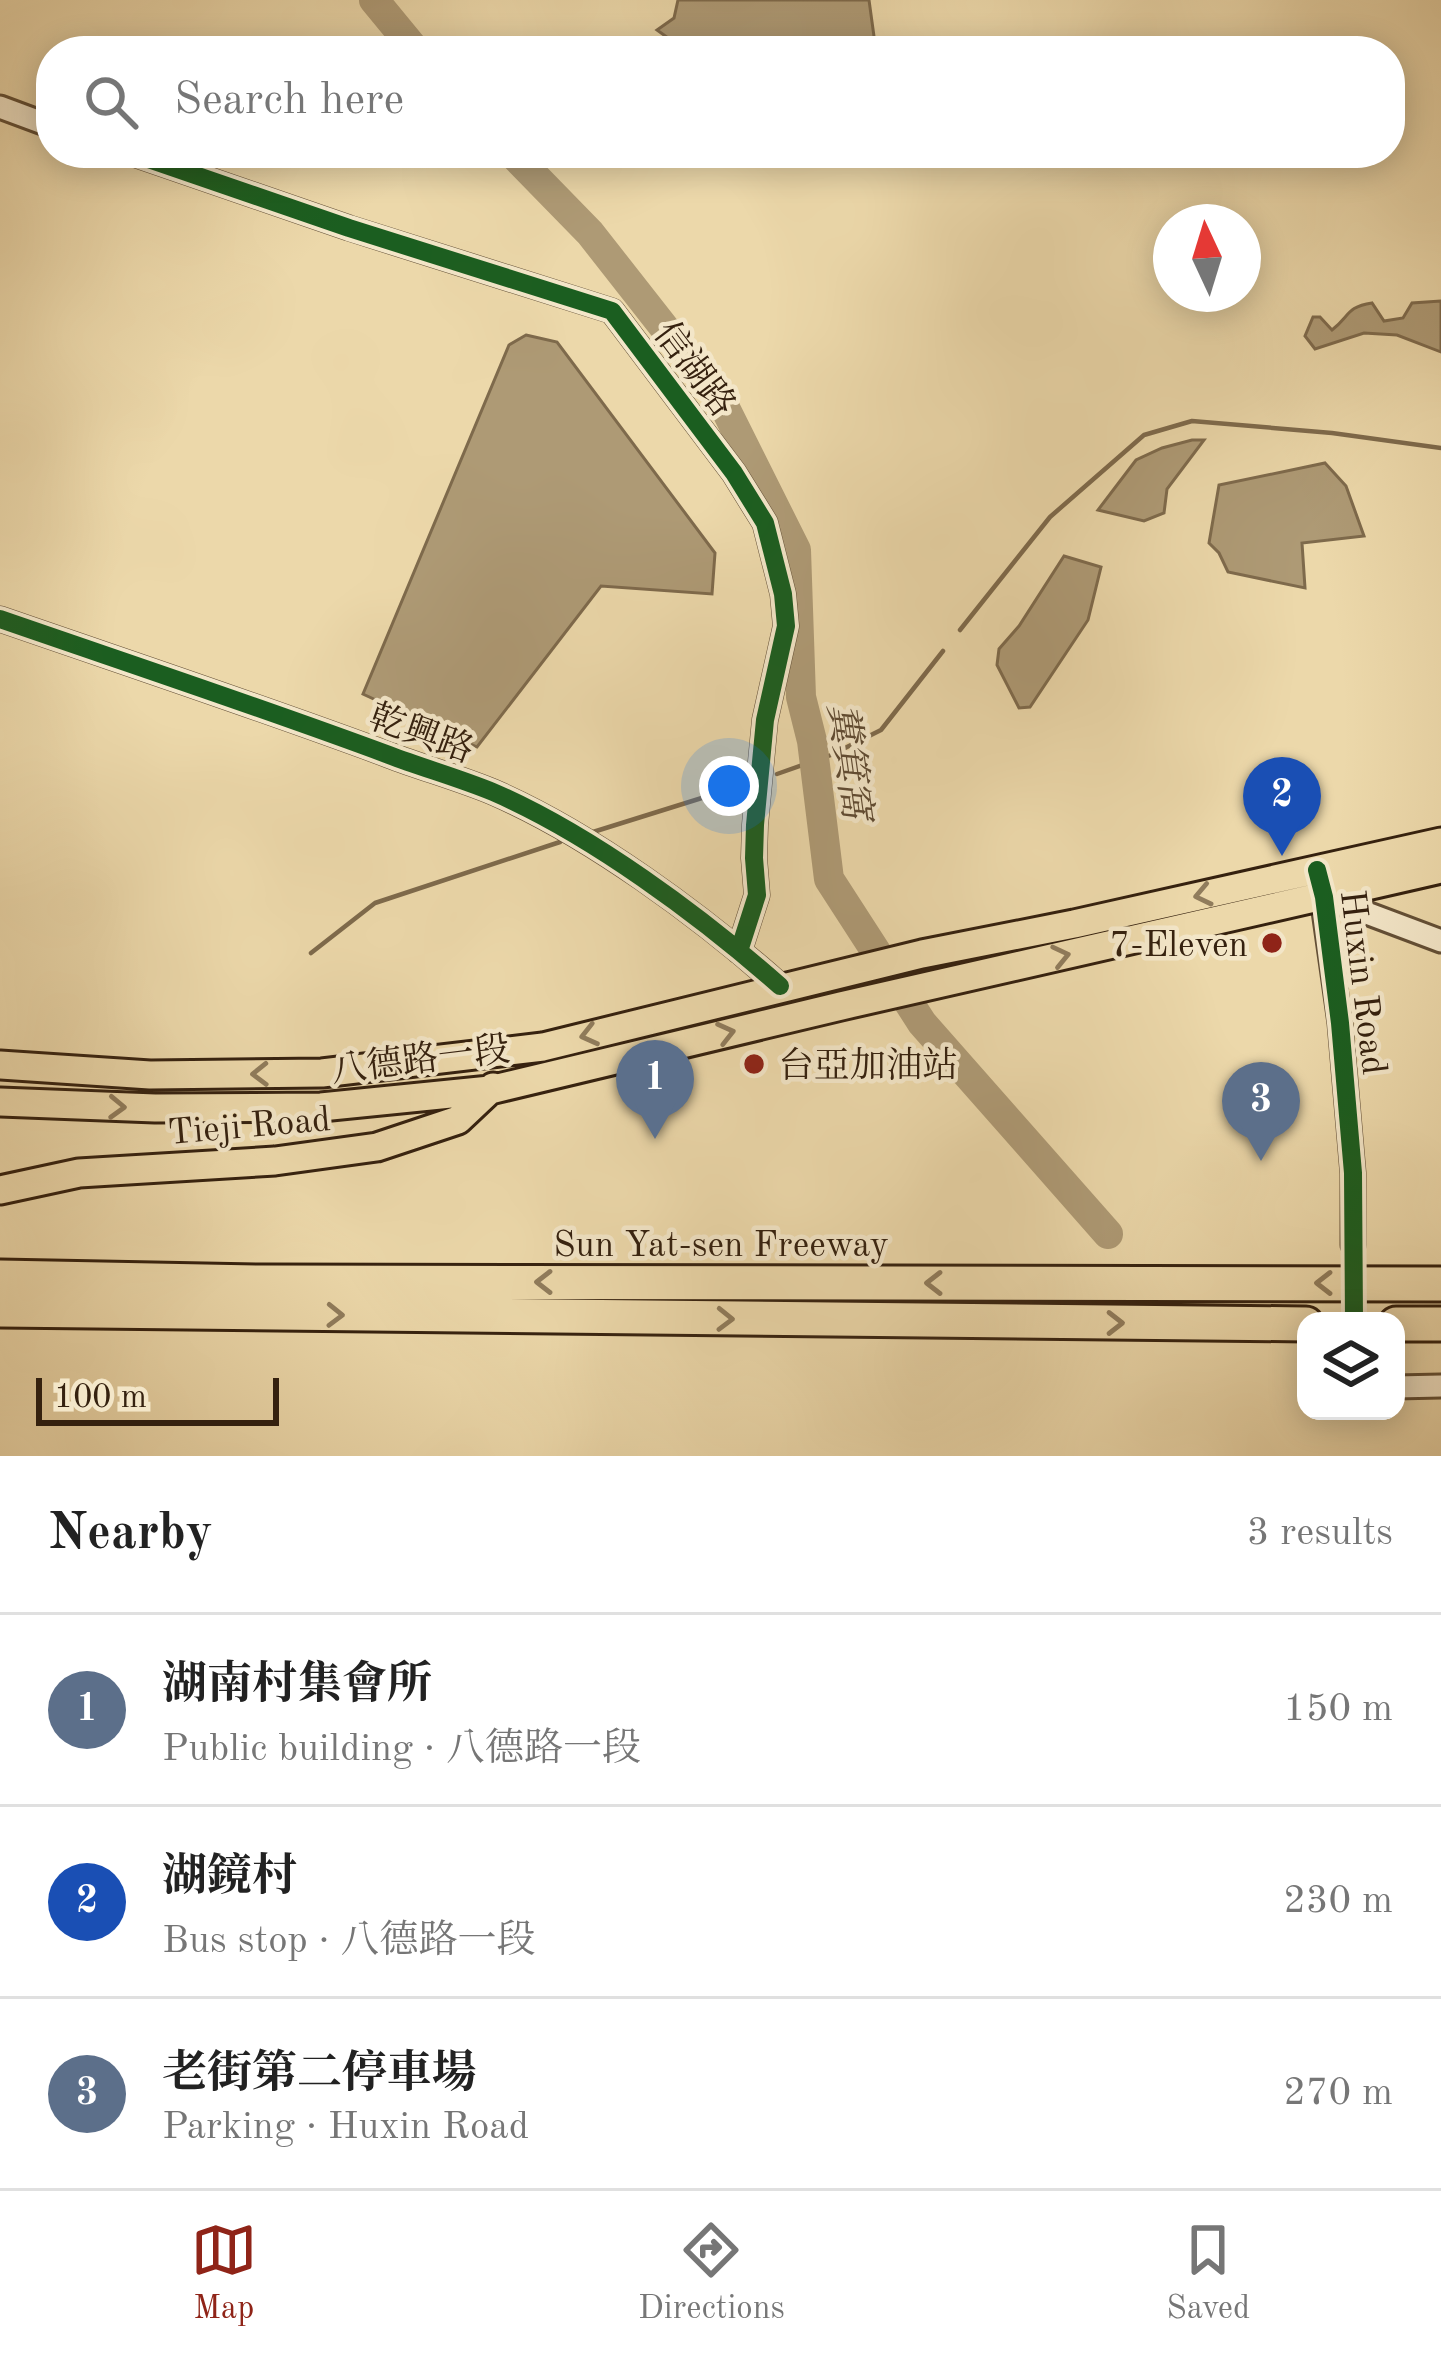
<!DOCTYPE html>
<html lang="en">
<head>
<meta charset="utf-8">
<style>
  body { margin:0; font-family:"Old Standard TT","Noto Serif TC",serif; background:#f2f2f2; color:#222 }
  .controls { position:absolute; right:36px; bottom:36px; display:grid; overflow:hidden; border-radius:24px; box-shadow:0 6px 30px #0003 }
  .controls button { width:108px; height:108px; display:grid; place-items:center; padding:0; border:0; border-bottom:3px solid #e0e0e0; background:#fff; color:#222; font:60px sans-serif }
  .compass { position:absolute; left:1153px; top:204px; width:108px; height:108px; border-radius:50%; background:#fff; box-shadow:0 6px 30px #0003; rotate:356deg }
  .scale { position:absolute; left:36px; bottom:30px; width:243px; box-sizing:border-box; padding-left:12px; border:6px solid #35210f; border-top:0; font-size:33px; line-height:42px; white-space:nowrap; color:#35210f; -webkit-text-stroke:9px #f3e6c8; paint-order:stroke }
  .you { position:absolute; left:729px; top:786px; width:42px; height:42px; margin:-30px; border:9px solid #fff; border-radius:50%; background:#1a73e8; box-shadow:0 0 0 18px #1a73e833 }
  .badge { display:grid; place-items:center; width:78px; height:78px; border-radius:50%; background:#8f2418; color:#fff; font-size:39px; font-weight:700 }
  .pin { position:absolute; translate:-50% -99px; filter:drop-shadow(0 3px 6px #0008) }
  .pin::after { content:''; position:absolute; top:63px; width:42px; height:36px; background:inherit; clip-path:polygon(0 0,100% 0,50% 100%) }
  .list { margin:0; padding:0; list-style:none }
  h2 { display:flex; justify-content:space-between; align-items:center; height:156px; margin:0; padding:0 48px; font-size:51px }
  h2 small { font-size:39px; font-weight:400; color:#767676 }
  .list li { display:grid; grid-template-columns:78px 1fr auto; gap:36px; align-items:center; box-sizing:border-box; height:192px; padding:0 48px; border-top:3px solid #e0e0e0 }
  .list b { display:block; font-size:45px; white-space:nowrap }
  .list p { margin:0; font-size:39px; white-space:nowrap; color:#767676 }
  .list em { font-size:39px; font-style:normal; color:#767676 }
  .icon { flex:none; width:66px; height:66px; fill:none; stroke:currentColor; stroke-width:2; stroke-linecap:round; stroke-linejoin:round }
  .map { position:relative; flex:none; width:1441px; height:1456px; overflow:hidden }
  .search { position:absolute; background:#fff; box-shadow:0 6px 30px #0003; left:36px; right:36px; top:36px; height:132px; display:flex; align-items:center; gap:30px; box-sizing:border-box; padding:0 42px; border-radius:48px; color:#767676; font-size:45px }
  .sheet { height:732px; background:#fff }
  nav { display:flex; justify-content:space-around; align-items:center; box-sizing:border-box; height:168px; border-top:3px solid #e0e0e0; background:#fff; font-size:33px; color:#767676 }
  nav a { display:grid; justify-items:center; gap:6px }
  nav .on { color:#8f2418 }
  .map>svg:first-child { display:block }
  .water { fill:#ae9a75; stroke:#7e6a4c; stroke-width:3 }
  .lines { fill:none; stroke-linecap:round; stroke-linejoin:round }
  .stream { stroke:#7e6a4c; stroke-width:4.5 }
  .river { stroke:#ae9a75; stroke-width:30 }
  .minor-tunnel { stroke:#c7b38b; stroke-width:21; stroke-dasharray:21 10; stroke-linecap:butt }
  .minor-casing { stroke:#634f36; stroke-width:27 }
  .major-casing { stroke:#35210f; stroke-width:33 }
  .highway-casing { stroke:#35210f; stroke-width:39 }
  .minor { stroke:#f3e6c8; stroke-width:21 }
  .major { stroke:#ecd8aa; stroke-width:27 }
  .highway { stroke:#ecd8aa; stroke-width:33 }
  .cycleway-casing { stroke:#f3e6c8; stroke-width:26 }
  .cycleway { stroke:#1b5e20; stroke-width:18 }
  .oneway { stroke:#907c5c }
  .poi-dot { fill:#8f2418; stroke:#f3e6c8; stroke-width:4.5 }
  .labels { text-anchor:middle; stroke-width:9; stroke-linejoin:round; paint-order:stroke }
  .street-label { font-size:36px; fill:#35210f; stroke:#f3e6c8 }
  .poi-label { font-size:36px; fill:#35210f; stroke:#f3e6c8; text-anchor:end }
  .water-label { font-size:39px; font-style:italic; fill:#5f4b33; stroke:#f3e6c8 }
</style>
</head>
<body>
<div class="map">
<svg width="1441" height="1456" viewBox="0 0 1441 1456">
  <rect width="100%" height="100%" fill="#ecd8aa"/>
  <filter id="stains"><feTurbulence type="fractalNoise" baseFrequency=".00167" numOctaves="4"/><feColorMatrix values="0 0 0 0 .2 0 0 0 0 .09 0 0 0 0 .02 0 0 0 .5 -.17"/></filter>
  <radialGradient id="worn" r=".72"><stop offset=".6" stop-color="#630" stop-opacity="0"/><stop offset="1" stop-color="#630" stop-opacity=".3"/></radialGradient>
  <path class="water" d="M678,0H869L876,51H812L800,40L784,51H675V43L657,30L674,18Z
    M1441,301V352L1397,335L1364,333L1315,349L1305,336L1313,317H1320L1332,330C1350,316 1346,307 1372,303L1384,321L1403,318L1412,303Z
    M526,335L557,342L715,553L712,594L601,586L477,747L363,694L509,345Z
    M1192,440H1204L1167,489L1164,513L1144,521L1098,510L1136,460L1162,448Z
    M1325,463L1346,486L1364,536L1302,543L1305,588L1228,572L1219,553L1209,543L1219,485Z
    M1064,556L1101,567L1088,620L1030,707L1019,708L997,665L999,649L1019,626Z"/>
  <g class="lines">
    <path class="stream" d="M960,630L1050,517L1144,435L1192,421L1332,433L1441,448
      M777,774L831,755L881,730L943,651
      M593,832L737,787
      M311,953L375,903L560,842"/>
    <path class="river" d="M374,0L416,51
      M512,153L590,233L721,400L796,550L801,697L812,741L829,879L922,1023L1108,1234"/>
    <path class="minor-tunnel" d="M1353,1245L1354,1321"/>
    <defs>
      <path id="minor" d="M0,107L51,126
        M131,153L349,228L612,311L734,473L765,523L783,594L786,626L765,720L755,825L754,858L757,895L739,951
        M0,619C130,664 260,707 389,755C423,768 459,778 493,792C590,834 701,916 780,986
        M1320,883L1340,1023L1353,1173V1245
        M1324,897L1441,941
        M1396,1387L1441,1386"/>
      <path id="major" d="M0,1065L150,1075L322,1073L543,1047L922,954L1074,924L1441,842
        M0,1102L155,1108L321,1107L490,1090L841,1006L1441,869
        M0,1190L79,1173L275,1161L377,1147L458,1120L493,1087"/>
      <path id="highway" d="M0,1277L260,1282L1441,1284
        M0,1310L1306,1324
        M1396,1324H1441"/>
    </defs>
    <use href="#minor" class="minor-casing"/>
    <use href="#major" class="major-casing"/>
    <use href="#highway" class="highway-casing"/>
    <use href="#minor" class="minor"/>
    <use href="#major" class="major"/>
    <use href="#highway" class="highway"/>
    <defs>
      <path id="cycleway" d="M131,153L349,228L612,311L734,473L765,523L783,594L786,626L765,720L755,825L754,858L757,895L739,951
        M0,619C130,664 260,707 389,755C423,768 459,778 493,792C590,834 701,916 780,986
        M1317,870L1324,897L1340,1023L1353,1173L1354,1321"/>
    </defs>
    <use href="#cycleway" class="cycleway-casing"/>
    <use href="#cycleway" class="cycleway"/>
  </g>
  <defs><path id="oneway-chevron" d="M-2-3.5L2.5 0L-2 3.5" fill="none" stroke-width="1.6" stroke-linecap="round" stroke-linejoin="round" transform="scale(3)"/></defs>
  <g class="oneway">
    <use href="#oneway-chevron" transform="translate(1203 895) rotate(168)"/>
    <use href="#oneway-chevron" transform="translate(1061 956) rotate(-13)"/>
    <use href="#oneway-chevron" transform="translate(726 1033) rotate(-14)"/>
    <use href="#oneway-chevron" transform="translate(589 1035) rotate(166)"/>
    <use href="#oneway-chevron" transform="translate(260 1074) rotate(179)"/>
    <use href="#oneway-chevron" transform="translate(117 1107) rotate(2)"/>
    <use href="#oneway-chevron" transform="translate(544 1282) rotate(-180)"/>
    <use href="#oneway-chevron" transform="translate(934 1283) rotate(-180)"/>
    <use href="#oneway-chevron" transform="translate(1324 1283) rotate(-180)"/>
    <use href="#oneway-chevron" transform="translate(335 1315) rotate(1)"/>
    <use href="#oneway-chevron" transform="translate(725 1319) rotate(1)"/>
    <use href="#oneway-chevron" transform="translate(1115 1323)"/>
  </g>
  <g class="poi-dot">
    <circle cx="1272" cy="943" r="12"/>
    <circle cx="754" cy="1064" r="12"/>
  </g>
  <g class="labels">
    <g class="street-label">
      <text transform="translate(696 368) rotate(53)" y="13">信湖路</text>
      <text transform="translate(422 732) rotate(20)" y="13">乾興路</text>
      <text transform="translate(1365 982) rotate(83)" y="13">Huxin Road</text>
      <text transform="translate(420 1058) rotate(-7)" y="13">八德路一段</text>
      <text transform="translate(249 1124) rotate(-5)" y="13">Tieji Road</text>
      <text x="721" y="1256">Sun Yat-sen Freeway</text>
    </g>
    <g class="poi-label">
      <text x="1248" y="956">7-Eleven</text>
      <text x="778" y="1077" text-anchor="start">台亞加油站</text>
    </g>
    <g class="water-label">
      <text transform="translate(851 761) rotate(82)" y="14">糞箕窩</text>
    </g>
  </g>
  <rect width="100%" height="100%" filter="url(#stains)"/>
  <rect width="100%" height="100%" fill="url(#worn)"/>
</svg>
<div class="controls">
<button><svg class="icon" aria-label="layers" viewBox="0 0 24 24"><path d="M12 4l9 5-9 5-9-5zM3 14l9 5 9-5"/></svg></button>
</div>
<svg class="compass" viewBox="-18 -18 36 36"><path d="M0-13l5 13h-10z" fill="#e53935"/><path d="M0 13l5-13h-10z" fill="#767676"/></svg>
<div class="scale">100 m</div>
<div class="you"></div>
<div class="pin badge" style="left:655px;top:1139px;background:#5c6f8a">1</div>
<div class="pin badge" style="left:1282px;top:856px;background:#1a4fb4">2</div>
<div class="pin badge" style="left:1261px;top:1161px;background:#5c6f8a">3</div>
<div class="search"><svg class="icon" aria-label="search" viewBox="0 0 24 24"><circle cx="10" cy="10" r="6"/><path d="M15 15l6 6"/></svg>Search here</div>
</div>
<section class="sheet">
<h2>Nearby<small>3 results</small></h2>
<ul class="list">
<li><span class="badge" style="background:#5c6f8a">1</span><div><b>湖南村集會所</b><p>Public building · 八德路一段</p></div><em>150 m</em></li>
<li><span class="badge" style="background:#1a4fb4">2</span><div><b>湖鏡村</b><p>Bus stop · 八德路一段</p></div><em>230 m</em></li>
<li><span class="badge" style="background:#5c6f8a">3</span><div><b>老街第二停車場</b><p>Parking · Huxin Road</p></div><em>270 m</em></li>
</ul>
</section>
<nav>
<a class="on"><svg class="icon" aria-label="map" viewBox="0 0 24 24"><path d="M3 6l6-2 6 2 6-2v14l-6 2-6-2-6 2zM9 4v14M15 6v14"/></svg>Map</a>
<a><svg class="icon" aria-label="directions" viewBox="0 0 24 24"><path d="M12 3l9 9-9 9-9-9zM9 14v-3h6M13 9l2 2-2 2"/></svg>Directions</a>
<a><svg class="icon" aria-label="saved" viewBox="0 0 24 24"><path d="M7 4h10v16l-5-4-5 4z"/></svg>Saved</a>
</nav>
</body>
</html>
